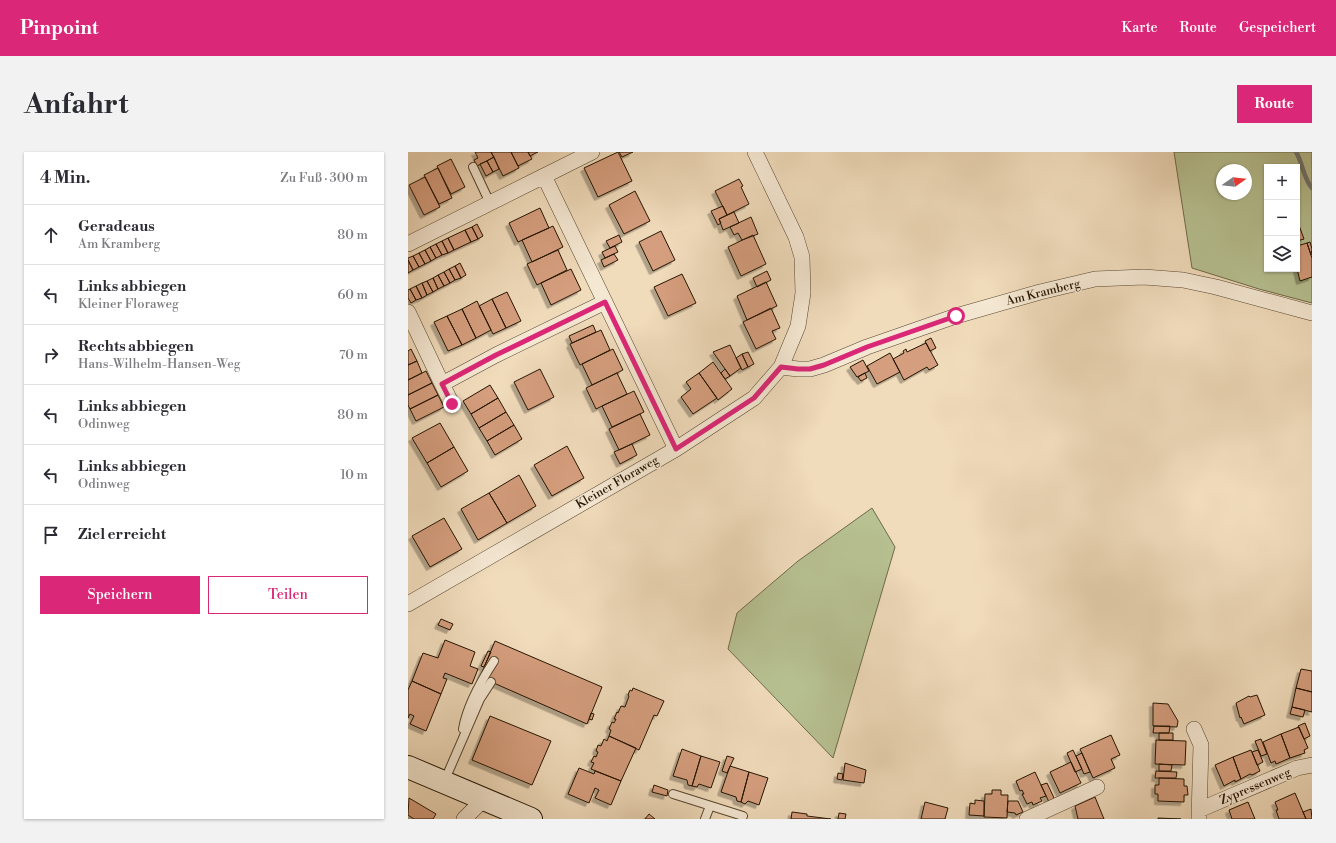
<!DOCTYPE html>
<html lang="de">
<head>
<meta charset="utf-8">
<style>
  body { margin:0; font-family:"Libre Bodoni",serif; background:#f2f2f3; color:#2b2b33 }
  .controls { position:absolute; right:12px; top:12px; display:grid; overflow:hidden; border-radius:0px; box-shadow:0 1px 3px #0004 }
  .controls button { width:36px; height:36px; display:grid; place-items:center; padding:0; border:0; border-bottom:1px solid #e1e1e2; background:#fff; color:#2b2b33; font:20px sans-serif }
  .compass { position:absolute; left:808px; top:12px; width:36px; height:36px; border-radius:50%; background:#fff; box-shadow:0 1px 3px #0004; rotate:76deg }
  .stop { position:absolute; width:12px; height:12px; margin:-9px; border:3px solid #db2777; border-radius:50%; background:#fff }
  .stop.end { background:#db2777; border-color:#fff; box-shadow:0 1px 4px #0008 }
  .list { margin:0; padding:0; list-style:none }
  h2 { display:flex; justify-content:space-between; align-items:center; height:52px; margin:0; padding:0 16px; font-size:17px }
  h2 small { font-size:13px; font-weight:400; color:#7c7c81 }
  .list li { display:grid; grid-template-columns:26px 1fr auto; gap:12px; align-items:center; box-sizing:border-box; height:60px; padding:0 16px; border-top:1px solid #e1e1e2 }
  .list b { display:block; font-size:15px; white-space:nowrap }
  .list p { margin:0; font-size:13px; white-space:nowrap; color:#7c7c81 }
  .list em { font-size:13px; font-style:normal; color:#7c7c81 }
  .actions { display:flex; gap:8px; padding:12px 16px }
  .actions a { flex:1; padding:9px 0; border:1px solid #db2777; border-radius:0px; text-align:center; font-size:14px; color:#db2777 }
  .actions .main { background:#db2777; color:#fff }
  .icon { flex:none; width:22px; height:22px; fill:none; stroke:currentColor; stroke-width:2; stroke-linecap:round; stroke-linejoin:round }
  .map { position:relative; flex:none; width:904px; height:667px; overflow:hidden; border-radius:0px }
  header { display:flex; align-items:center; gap:24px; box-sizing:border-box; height:56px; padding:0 20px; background:#db2777; color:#fff }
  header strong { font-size:19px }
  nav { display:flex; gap:22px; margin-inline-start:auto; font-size:14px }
  .intro { display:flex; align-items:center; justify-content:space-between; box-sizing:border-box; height:96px; padding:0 24px }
  h1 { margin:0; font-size:28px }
  .button { padding:10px 18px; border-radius:0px; background:#db2777; color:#fff; font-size:14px; font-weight:700 }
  main { display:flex; gap:24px; padding:0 24px }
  aside { flex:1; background:#fff; border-radius:0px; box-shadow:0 1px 3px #0004 }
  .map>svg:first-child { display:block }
  .green { fill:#b7c192; stroke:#6e6a49; fill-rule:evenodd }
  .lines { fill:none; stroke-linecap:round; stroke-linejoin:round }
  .stream { stroke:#6e7671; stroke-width:4.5 }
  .building { fill:#d59e7e; stroke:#241400; filter:url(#shadow) }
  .service-casing { stroke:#57462f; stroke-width:10 }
  .minor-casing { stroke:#57462f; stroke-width:16 }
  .secondary-casing { stroke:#241400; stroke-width:24 }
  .service { stroke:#f5e8d3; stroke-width:8 }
  .minor { stroke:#f5e8d3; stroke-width:15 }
  .secondary { stroke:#f5e8d3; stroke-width:22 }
  .route { stroke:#db2777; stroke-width:5 }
  .labels { text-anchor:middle; stroke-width:3; stroke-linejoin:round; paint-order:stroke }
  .street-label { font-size:12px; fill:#241400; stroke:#f5e8d3 }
</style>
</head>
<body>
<header>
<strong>Pinpoint</strong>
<nav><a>Karte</a><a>Route</a><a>Gespeichert</a></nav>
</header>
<div class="intro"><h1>Anfahrt</h1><a class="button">Route</a></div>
<main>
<aside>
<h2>4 Min.<small>Zu Fuß · 300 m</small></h2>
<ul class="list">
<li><svg class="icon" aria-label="ahead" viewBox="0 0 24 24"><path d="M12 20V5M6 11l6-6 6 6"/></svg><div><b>Geradeaus</b><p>Am Kramberg</p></div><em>80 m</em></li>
<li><svg class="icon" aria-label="left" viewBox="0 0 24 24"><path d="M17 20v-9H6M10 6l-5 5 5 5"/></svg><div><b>Links abbiegen</b><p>Kleiner Floraweg</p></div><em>60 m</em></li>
<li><svg class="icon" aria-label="right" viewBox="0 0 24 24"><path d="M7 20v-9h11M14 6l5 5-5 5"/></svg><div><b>Rechts abbiegen</b><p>Hans-Wilhelm-Hansen-Weg</p></div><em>70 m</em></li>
<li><svg class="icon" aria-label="left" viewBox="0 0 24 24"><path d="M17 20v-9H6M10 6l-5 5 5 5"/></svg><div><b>Links abbiegen</b><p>Odinweg</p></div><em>80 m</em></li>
<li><svg class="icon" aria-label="left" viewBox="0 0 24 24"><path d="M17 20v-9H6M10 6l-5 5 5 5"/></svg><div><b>Links abbiegen</b><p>Odinweg</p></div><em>10 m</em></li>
<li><svg class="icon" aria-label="arrive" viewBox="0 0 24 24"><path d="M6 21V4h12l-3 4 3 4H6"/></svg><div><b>Ziel erreicht</b></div></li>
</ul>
<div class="actions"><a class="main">Speichern</a><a>Teilen</a></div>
</aside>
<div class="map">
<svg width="904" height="667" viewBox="0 0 904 667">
  <defs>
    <filter id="shadow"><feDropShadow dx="-3.5" dy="3.5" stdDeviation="0" flood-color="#0004"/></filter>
  </defs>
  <rect width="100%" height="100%" fill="#f0dbbb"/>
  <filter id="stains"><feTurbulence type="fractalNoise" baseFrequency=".005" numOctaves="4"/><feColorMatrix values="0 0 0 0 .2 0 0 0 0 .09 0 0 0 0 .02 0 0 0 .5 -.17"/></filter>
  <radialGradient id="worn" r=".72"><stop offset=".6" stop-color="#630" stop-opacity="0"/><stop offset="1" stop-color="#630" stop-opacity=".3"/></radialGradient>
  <path class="green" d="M766,0H904V151L851,137L784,116ZM859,15H889V117H859ZM814,18H838V42H814Z
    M464,356L487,395L425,606L320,497L329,461L390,409Z"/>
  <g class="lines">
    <path class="stream" d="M888,0C895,11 895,26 904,36"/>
  </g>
  <path class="building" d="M67,0H83L86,5L69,14L66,8L70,6Z
    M83,0H103L111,16L95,24Z
    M103,0H120L124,7L110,14Z
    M120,0H130L122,4Z
    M210,0L224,29L190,45L176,16Z
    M211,0H225L214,5Z
    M86,5L91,17L85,20L79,9Z
    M43,7L57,35L43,42L29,14Z
    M79,9L85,20L78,24L72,12Z
    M30,16L44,46L31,52L16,23Z
    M17,25L32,55L16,63L1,33Z
    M331,27L335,34L333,35L341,52L319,63L307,39Z
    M227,39L242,69L216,82L201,53Z
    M315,54L319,63L311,67L313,71L310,73L303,59Z
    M132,56L141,76L110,90L101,71Z
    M326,60L331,71L315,78L311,67Z
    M343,65L350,82L334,88L330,81L326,83L322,75Z
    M889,68L896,87L889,89Z
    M69,72L75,84L70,87L64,75Z
    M145,74L155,95L124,110L114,88Z
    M64,75L70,87L63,90L57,78Z
    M57,78L63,90L46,98L40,86Z
    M253,79L267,108L245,119L231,90Z
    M211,83L214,90L202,96L198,89Z
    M345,83L358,112L333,124L320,95Z
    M40,86L46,98L40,101L34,89Z
    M34,89L40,101L34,103L28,92Z
    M902,90L904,97L903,103L899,91Z
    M899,91L904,106V125L892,129L889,117V94Z
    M28,92L34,103L28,106L22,95Z
    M207,94L210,100L197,106L194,100Z
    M22,95L28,106L23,109L17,98Z
    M17,98L23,109L17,112L11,101Z
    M150,98L159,118L129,133L119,112Z
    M11,101L17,112L11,115L5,104Z
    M206,102L210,108L196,115L193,108Z
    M5,104L11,115L5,118L0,108V106Z
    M0,108L5,118L0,121Z
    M52,111L58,123L53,126L47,114Z
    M47,114L53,126L47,128L41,117Z
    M41,117L47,128L42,131L36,120Z
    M163,117L173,138L143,153L133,131Z
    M359,119L363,128L349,135L345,126Z
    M36,120L42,131L36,134L30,123Z
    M274,122L288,151L260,164L246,135Z
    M30,123L36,134L30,137L25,126Z
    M25,126L30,137L25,140L19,129Z
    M19,129L25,140L19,143L14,131Z
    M358,130L369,154L339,168L329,144Z
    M14,131L19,143L14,146L8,134Z
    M8,134L14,146L8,148L2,137Z
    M2,137L8,148L3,151L0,146V138Z
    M99,140L113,169L98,176L84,147Z
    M84,147L98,176L85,182L71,154Z
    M69,149L83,178L68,186L54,157Z
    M363,156L372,176L364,179L368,187L348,197L335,170Z
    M54,157L68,186L54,193L39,164Z
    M39,164L54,193L40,199L26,170Z
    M185,173L188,180L164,191L161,184Z
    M193,178L202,198L172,213L162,192Z
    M523,186L528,196L522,199L517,189Z
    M518,191L530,213L521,218L519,215L496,228L485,207L496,201L495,199L498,197L499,200Z
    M322,193L333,216L322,224L305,200Z
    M3,197L9,209L0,213V199Z
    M205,197L215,218L184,233L174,212Z
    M340,200L346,212L340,215L334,202Z
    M482,201L492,220L469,232L459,214Z
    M334,202L340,215L334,218L328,206Z
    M455,208L461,219L449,225L442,215Z
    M9,209L14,221L0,228V213Z
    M305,210L324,237L310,248L291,221Z
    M132,217L146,245L120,258L106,230Z
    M317,217L322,224L317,227L313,221Z
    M18,219L24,231L0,243V228Z
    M209,221L219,242L188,257L178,236Z
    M291,221L309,246L285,262L273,245L283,237L278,230Z
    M457,221L459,226L453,229L450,225Z
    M24,231L30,243L2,257L0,253V243Z
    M82,233L90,246L63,262L55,249Z
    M226,239L236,260L204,275L194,254Z
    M30,243L36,255L8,269L2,257Z
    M90,246L98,260L71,276L63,262Z
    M98,260L106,273L79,289L71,276Z
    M232,262L242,283L211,298L201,277Z
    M32,271L46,295L19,311L4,286Z
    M106,273L114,287L87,303L79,289Z
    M224,292L229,303L212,312L206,300Z
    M159,294L176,326L144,344L126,313Z
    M46,295L60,319L33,335L19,311Z
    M111,323L128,354L99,371L81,341Z
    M81,341L99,371L70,388L53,357Z
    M36,366L54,397L22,415L4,384Z
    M33,467L45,472L42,478L30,473Z
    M37,488L67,500L62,514L70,517L64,532L37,521L35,526L39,527L33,542L4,529L15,501L30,506Z
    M87,489L194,535L179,572L72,525Z
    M80,499L83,500L76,515L73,514Z
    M893,517L904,519V540L888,536Z
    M4,529L33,542L18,579L2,572L6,564L2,562L0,566V538Z
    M225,536L256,549L249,564L246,563L231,598L201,584L203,578L201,577L204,570L206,571L208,567H206L209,560L210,561L213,554L217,555L221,544L220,543L222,538L224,539Z
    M888,536L904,540V560L884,555Z
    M849,543L857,563L836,572L833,565L832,566L828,551L841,544L842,545Z
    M745,551L760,552L770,569L769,575L745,574Z
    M884,555L897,558L895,565L882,562Z
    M183,561L186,562L184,568L181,567Z
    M82,564L143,589L124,633L64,608Z
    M897,571L902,584L896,587L890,574Z
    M746,574H762L761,581H745Z
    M891,575L900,596L896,598L897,601L882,606L873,582Z
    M751,581H765V588H751Z
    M873,582L882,606L868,612L867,609L863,611L855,590Z
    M703,583L712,603L703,607L707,616L685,626L672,597Z
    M201,584L228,596L213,629L183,617L186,611L183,610L186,604L188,605L190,600L188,599L190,593L193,594L196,587L199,589Z
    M853,587L859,602L853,604L847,589Z
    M748,588L778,589L777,613L747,612Z
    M274,597L293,604L284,634L280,633L279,628L265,624Z
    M665,598L674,617L667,620L659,601Z
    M843,598L852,619L844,623L842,622L833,627L825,605Z
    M850,598L855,610L849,613L844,600Z
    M674,601L682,620L676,622L668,604Z
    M293,604L312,610L303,636L291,632L289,635L284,634Z
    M319,604L326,606L319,621L314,619Z
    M825,605L833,627L827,630V628L816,634L807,613Z
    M663,610L673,631L652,641L642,620Z
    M437,611L458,618L456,631L435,628Z
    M751,612L764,613L763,619H751Z
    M322,614L341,620L333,650L329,649L328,645L313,640Z
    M171,616L186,622L187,619L213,629L203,653L187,646L191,638L187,636L181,651L160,642Z
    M748,619L769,620L768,626H747Z
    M341,620L360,626L351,653L340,649L337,652L333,650Z
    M627,620L638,644L632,646L634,649L625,653L624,650L619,652L614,642H616L614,638L612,639L608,629Z
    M430,621L435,622L434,628L429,627Z
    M751,626L776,627V634H779L780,643H776V650L750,649V642H747V633H751Z
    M639,631L647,648L641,650L633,633Z
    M246,633L260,638L259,644L244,640Z
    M584,638H593V643H600L599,666L576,665L577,642H584Z
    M887,641L898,667H871L868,658H870L867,650Z
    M687,645L696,667H670L667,654Z
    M1,646L28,662L25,667H6L0,663Z
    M567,648L576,649V664L561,663L562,651L567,652Z
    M600,649H610L615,660L608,663L607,661L599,660Z
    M517,650L540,656L537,667H513Z
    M840,650L847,667H824L821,658Z
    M903,657L904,667H897H898L895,660Z
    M384,660L399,662V664L423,667H383Z
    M431,661L438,662L437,667H430Z
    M241,662L247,667H237Z
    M750,666L773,667H750Z"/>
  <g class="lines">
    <defs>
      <path id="service" d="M65,15L82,51
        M55,577C59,553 73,529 86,509
        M36,630L72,547L83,530
        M265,642L335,664
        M297,667L302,654"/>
      <path id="minor" d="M136,24L184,0
        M0,92L136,24L268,297
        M0,160L34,232L88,203L197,150
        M373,215L390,217H402L416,213L459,195L548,164L632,140L687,127L736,125L775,128L808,135L904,161
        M34,232L44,252
        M0,452L268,297L346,246L373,215L390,174L395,141L394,105L388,85L347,0
        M786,577L793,593L791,666
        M791,658L889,616L904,613
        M56,667L76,647
        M619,667L689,635"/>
      <path id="secondary" d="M0,615L123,667"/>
    </defs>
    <use href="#service" class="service-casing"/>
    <use href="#minor" class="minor-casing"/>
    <use href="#secondary" class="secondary-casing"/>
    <use href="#service" class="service"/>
    <use href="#minor" class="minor"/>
    <use href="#secondary" class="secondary"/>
  </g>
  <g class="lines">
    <path class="route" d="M44,252L34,232L88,203L197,150L268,297L346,246L373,215L390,217H402L416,213L459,195L548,164"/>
  </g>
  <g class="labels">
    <g class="street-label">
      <text transform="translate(635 140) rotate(-14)" y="4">Am Kramberg</text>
      <text transform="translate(209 330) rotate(-30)" y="4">Kleiner Floraweg</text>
      <text transform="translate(847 634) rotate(-23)" y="4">Zypressenweg</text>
    </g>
  </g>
  <rect width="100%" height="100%" filter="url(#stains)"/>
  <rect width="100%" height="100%" fill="url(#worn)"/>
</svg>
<div class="controls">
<button>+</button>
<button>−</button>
<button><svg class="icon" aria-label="layers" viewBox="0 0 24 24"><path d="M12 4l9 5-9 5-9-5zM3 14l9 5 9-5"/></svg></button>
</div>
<svg class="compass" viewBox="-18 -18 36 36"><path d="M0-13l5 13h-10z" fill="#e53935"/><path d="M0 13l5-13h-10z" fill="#7c7c81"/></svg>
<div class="stop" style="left:548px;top:164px"></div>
<div class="stop end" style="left:44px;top:252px"></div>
</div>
</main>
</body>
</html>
